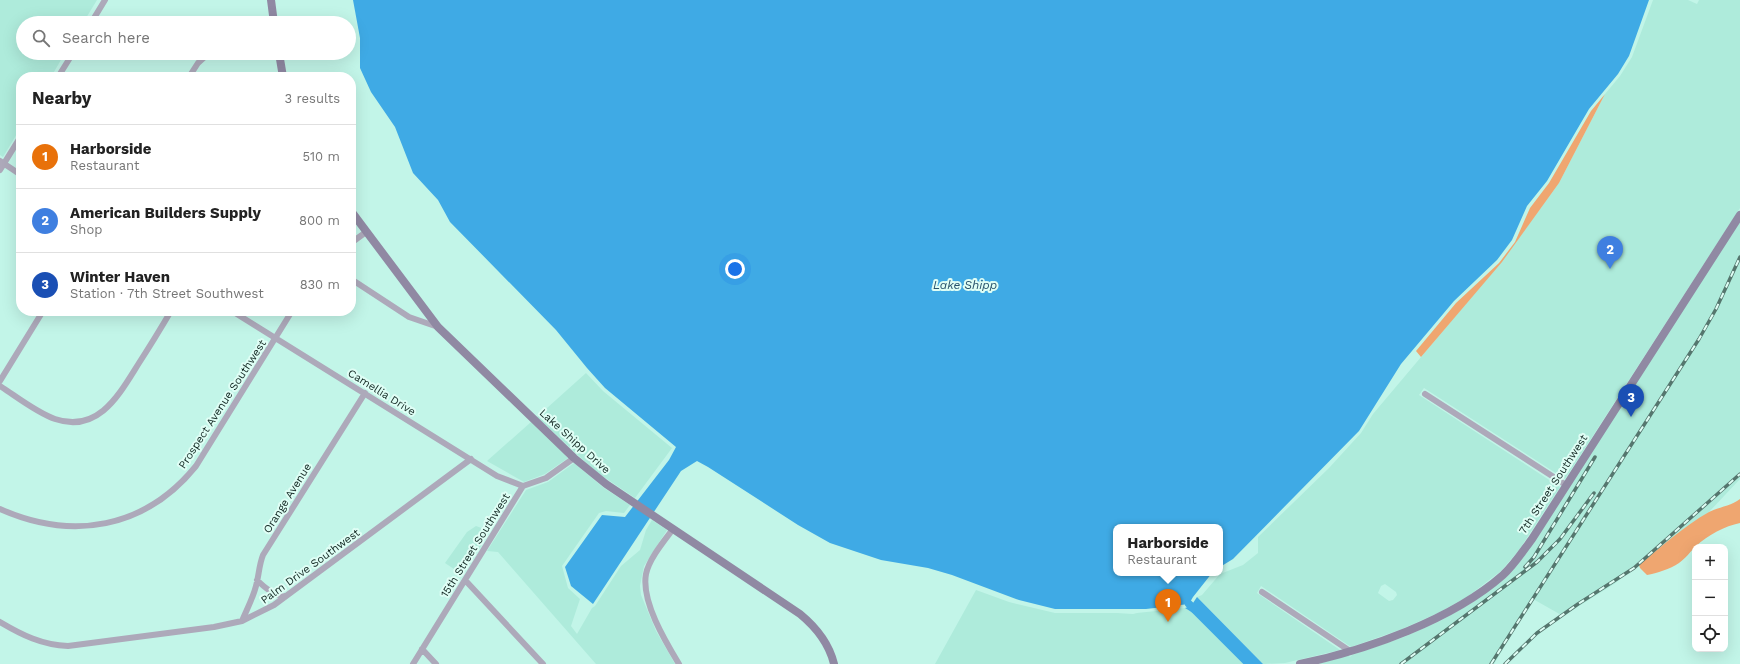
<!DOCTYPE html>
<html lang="en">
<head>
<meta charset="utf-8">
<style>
  body { margin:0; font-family:"Work Sans",sans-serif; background:#f6f6f6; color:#222 }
  .controls { position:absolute; right:12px; bottom:12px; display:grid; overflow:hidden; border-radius:8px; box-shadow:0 4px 16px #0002 }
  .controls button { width:36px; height:36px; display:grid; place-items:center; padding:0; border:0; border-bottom:1px solid #e0e0e0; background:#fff; color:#222; font:20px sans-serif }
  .you { position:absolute; left:735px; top:269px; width:14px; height:14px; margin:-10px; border:3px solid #fff; border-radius:50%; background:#1a73e8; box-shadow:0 0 0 6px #1a73e833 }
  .badge { display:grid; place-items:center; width:26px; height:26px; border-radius:50%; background:#a0125b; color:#fff; font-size:13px; font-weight:700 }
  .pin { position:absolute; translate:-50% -33px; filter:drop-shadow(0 1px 2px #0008) }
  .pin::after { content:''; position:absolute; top:21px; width:14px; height:12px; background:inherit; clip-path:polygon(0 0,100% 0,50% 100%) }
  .popup { position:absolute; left:1113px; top:524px; width:110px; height:52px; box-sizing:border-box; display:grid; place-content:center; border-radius:8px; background:#fff; filter:drop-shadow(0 1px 3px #0005); font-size:13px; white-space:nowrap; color:#767676 }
  .popup b { font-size:15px; color:#222 }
  .popup::after { content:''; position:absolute; left:50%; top:100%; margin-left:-8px; border:8px solid transparent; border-top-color:#fff }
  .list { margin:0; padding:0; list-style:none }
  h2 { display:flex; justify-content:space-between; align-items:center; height:52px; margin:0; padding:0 16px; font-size:17px }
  h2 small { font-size:13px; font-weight:400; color:#767676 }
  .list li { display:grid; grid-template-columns:26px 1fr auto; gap:12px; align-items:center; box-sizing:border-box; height:64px; padding:0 16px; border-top:1px solid #e0e0e0 }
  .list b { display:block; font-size:15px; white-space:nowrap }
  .list p { margin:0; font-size:13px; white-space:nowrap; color:#767676 }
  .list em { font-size:13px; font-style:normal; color:#767676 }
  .icon { flex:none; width:22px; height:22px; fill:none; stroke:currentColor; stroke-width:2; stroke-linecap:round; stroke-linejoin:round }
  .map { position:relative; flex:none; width:1740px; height:664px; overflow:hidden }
  .search { position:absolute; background:#fff; box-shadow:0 4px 16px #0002; left:16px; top:16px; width:340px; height:44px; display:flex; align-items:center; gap:10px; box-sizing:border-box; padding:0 14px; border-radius:22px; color:#767676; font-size:15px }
  .panel { position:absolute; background:#fff; box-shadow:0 4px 16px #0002; left:16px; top:72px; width:340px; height:244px; border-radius:16px }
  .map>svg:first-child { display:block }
  .built { fill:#aeebdb; fill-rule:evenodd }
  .green { fill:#efa670 }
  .water { fill:#3faae5 }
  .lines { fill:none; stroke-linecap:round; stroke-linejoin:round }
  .canal { stroke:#3faae5; stroke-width:8 }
  .street { stroke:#ada9ba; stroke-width:6 }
  .secondary { stroke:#9089a3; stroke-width:8 }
  .rail-casing { stroke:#55766e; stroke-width:3.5 }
  .rail { stroke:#dffef5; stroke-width:2; stroke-dasharray:6; stroke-linecap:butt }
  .labels { text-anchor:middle; stroke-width:4; stroke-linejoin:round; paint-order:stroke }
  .street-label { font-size:11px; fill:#132823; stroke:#dffef5 }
  .water-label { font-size:12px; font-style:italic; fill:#29536d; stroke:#dffef5 }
</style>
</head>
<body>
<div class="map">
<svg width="1740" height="664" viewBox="0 0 1740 664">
  <rect width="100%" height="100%" fill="#c2f5e8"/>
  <path class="built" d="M0,0H97L83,23H23V53H65L51,77H21V127L3,157L0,155Z
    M1653,0H1688L1697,4L1699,0H1740V208L1565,479L1424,388L1419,395L1560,487L1519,550L1501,571L1467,597L1438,613L1402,629L1351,647L1261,586L1257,593L1340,650L1285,663L1263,664L1197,597L1202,595L1220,574L1243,565L1258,553V537L1329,468L1361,433L1373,414L1502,261L1559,183L1605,94L1620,76L1632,57ZM1385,584L1396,592L1397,595L1393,600L1389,601L1378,593L1381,586Z
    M1740,222V479L1709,512L1675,536L1614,584L1563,616L1533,599L1494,664H1318L1348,655L1350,657L1352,655L1404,637L1440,621L1470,604L1506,577Z
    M586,373L603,391L672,448L635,498L595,471L537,417Z
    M531,422L568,458L545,474L524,482L487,461Z
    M574,463L604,488L630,505L624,513L606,511L599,513L562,566L568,588L580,599L571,626L577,634L592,608L595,606L621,566L640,550L646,530L652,520L667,530L644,566L640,586L641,595L656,631L675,664H596L498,552L487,551L526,490L548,482Z
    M476,526L490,531L463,575L445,563L467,532Z
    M976,590L1009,602L1055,613H1117L1133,614L1137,613L1185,608L1209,623L1236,648L1240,657L1247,664H935Z"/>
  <path class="green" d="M1605,94L1559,183L1502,262L1421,357L1416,351L1456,303L1499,263L1515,242L1530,208L1549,183L1591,111Z
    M1740,499V523C1725,526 1708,535 1696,546C1691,551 1685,559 1679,563C1670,569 1657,573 1647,575L1640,568L1639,565C1661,547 1684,526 1709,512C1719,507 1731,506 1740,499Z"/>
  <path class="water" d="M353,0H1649L1629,56L1618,74L1589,109L1547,181L1527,206L1512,240L1497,260L1454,301L1401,364L1359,431L1233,559L1220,567V527H1116V573H1212L1193,597L1189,604L1146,609H1055L1019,600L952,575L928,568L881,560L830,543L798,525L708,467L697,461L681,471L593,604L571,586L565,567L602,515L625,517L669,460L676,447L605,388L587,368L556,330L450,222L438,200L413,173L395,127L371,92L360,68V38Z
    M1197,597L1263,664H1247L1240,657L1236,648L1209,623L1185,608L1191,606Z"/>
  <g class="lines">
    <path class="canal" d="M1189,604L1249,664"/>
    <path class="street" d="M91,23L105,0
      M58,77L73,53
      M189,77L198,63L209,53
      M0,161L21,175
      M0,170L21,136
      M351,243L366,232
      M351,279L409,317L438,327
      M232,311L497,476L523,486
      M0,381L43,311
      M0,386C17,397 37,413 55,419C99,434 120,393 139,363C150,346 161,328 171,311
      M1425,394L1566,485
      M0,509C72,541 145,529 196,466L292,311
      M673,529C664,541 649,559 646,574C641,601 665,641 679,664
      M257,580C266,589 273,594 285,597
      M465,580L543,664
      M1262,592L1350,651
      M242,621C247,609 253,598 256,586C259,575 259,565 263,555L365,393
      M0,622C22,635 42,645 68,646L214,627L242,621L274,605L471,459
      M422,649L436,664
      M413,664L523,486L546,478L574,458"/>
    <path class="secondary" d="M271,0L274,23
      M279,53L283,77
      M351,211L438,327L574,458L606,484L800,614C817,628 829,643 834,664
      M1300,664C1367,650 1452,620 1503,575C1514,565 1523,551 1532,539L1740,215"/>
    <defs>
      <path id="rail" d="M1525,567L1534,557L1595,457
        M1401,664L1537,562L1560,539L1594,493
        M1491,664L1699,339L1716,309L1740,257
        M1505,664L1537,633L1578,604L1634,568L1740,474"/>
    </defs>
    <use href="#rail" class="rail-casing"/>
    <use href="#rail" class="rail"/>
  </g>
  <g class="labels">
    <g class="street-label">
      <text transform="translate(382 392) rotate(32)" y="4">Camellia Drive</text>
      <text transform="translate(222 404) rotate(-57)" y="4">Prospect Avenue Southwest</text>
      <text transform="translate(575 441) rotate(42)" y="4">Lake Shipp Drive</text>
      <text transform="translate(1553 484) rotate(-57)" y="4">7th Street Southwest</text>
      <text transform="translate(287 498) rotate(-58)" y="4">Orange Avenue</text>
      <text transform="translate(475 545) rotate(-58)" y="4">15th Street Southwest</text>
      <text transform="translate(310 566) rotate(-36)" y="4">Palm Drive Southwest</text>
    </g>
    <g class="water-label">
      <text x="965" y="289">Lake Shipp</text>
    </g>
  </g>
</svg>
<div class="controls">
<button>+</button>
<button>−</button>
<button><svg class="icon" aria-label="locate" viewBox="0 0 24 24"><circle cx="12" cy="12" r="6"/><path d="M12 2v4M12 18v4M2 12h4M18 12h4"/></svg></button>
</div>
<div class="you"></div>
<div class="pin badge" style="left:1168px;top:622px;background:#e8710a">1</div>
<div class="popup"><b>Harborside</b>Restaurant</div>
<div class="pin badge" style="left:1610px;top:269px;background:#3f7fe0">2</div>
<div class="pin badge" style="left:1631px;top:417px;background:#1a4fb4">3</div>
<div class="search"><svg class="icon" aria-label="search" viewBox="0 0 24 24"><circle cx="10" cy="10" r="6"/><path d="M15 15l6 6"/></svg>Search here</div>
<section class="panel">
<h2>Nearby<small>3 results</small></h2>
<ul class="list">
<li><span class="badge" style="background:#e8710a">1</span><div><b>Harborside</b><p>Restaurant</p></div><em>510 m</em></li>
<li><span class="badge" style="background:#3f7fe0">2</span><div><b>American Builders Supply</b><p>Shop</p></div><em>800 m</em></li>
<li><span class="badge" style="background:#1a4fb4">3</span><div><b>Winter Haven</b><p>Station · 7th Street Southwest</p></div><em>830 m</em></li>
</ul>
</section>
</div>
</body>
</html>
